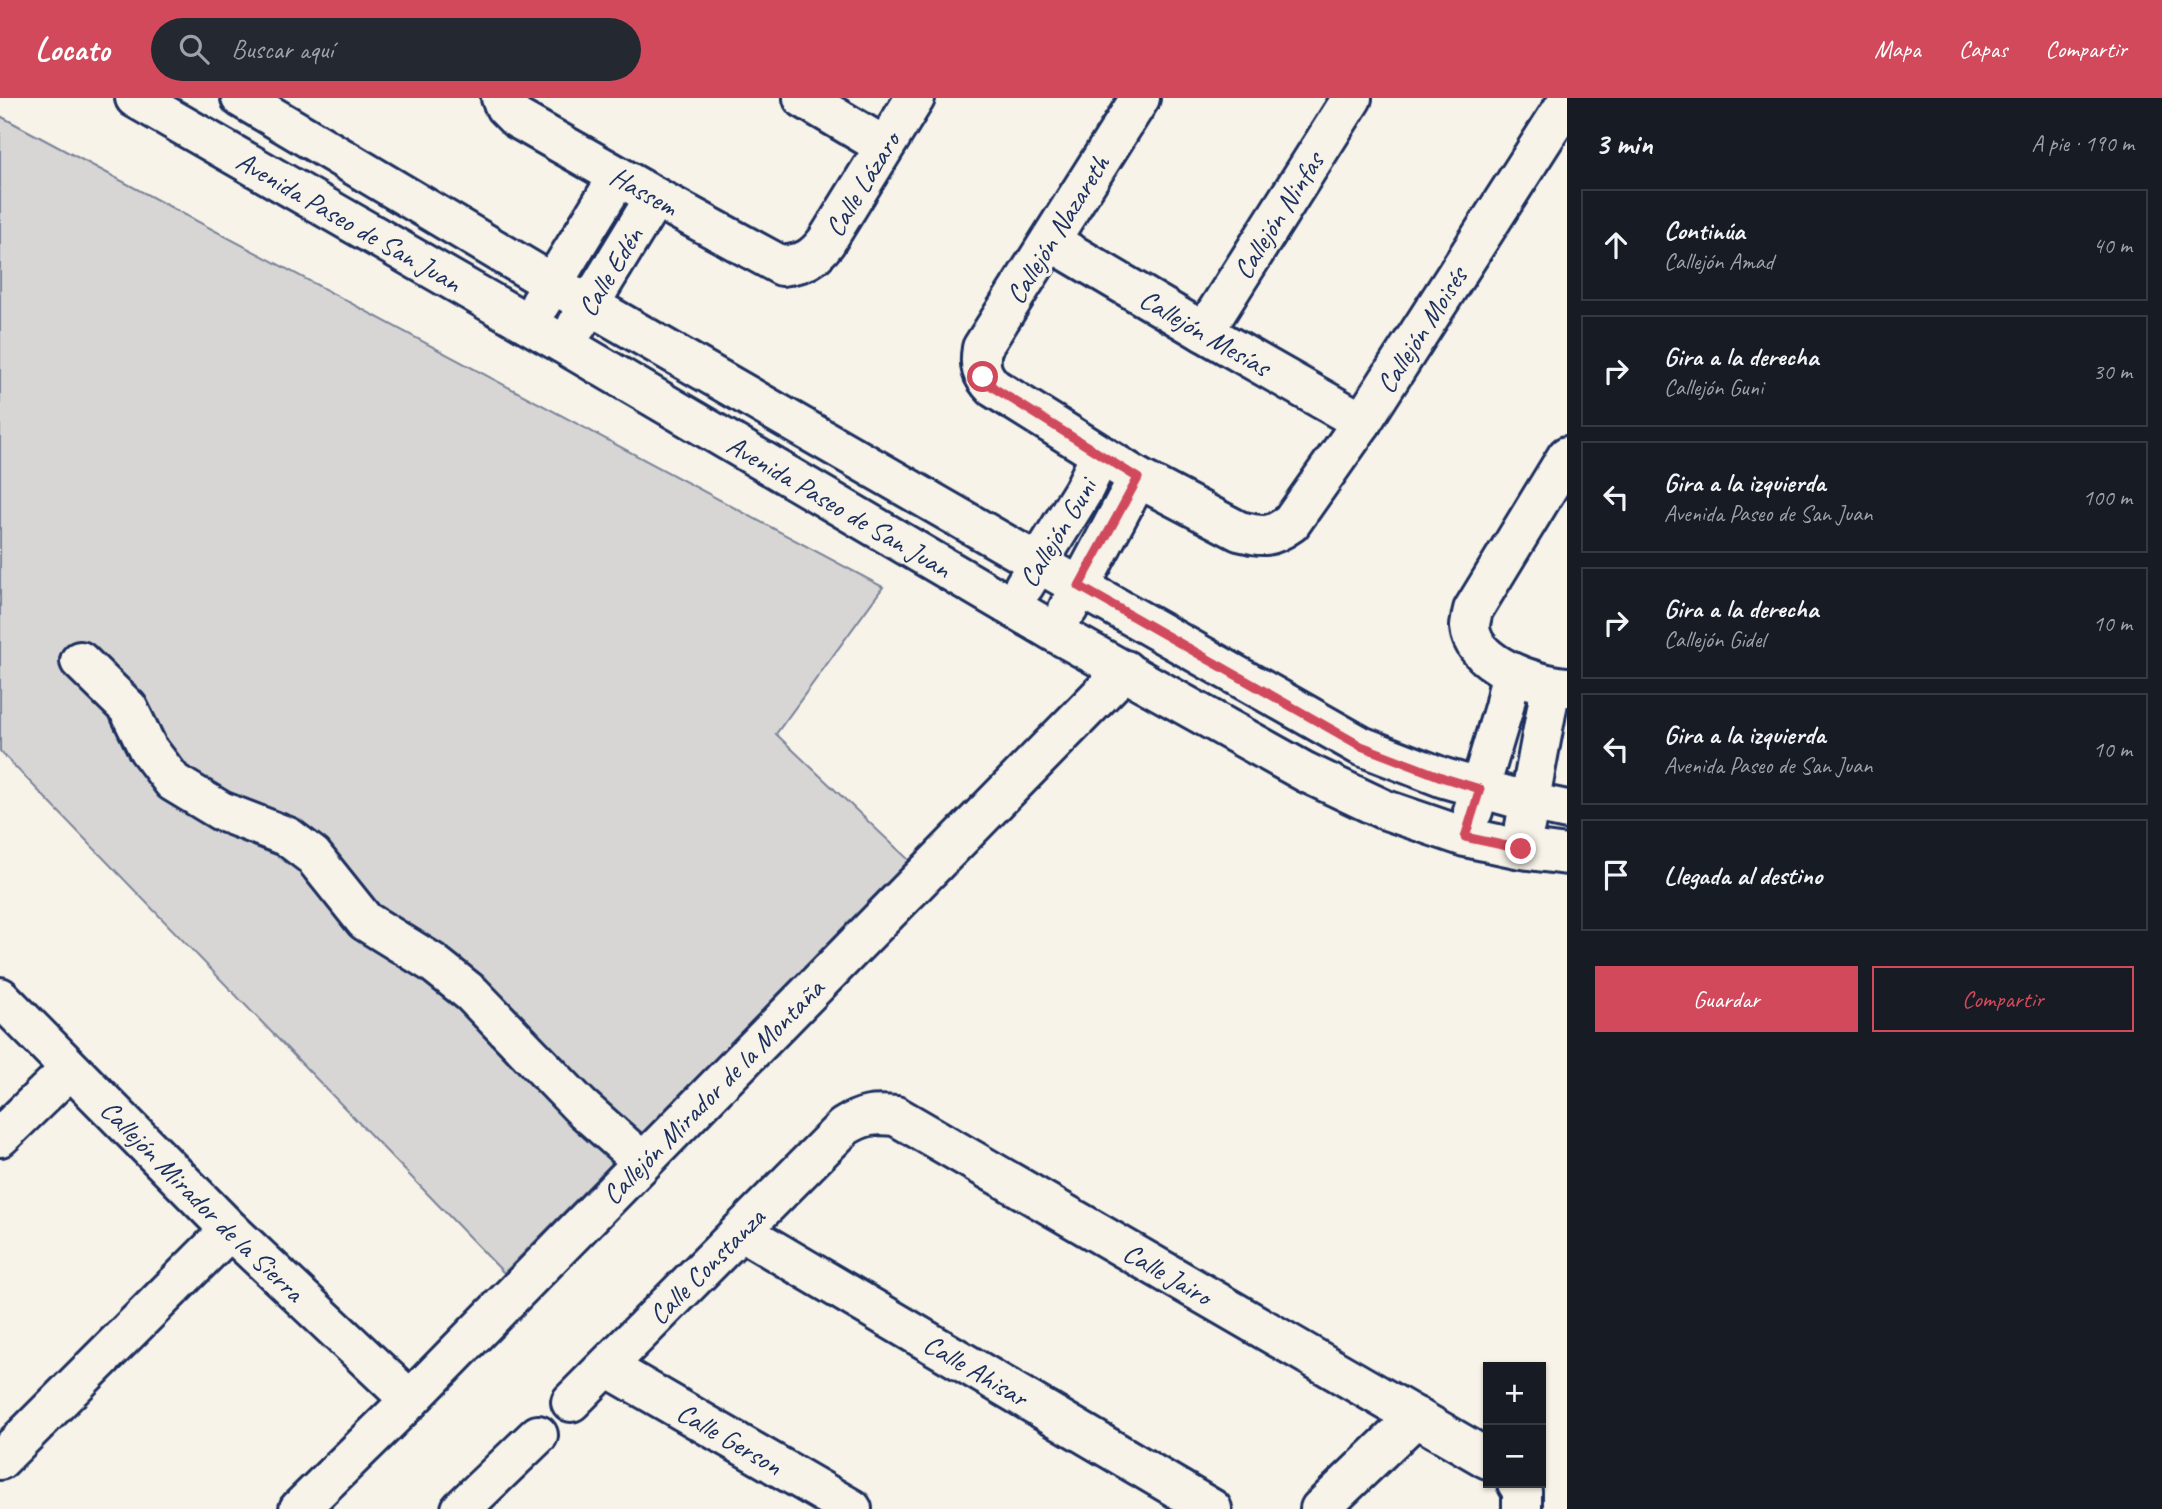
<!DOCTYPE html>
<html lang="es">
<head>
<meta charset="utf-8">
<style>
  body { margin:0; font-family:Caveat,sans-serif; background:#242831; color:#f1f3f6 }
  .controls { position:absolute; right:21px; bottom:21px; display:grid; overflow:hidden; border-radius:0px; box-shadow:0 2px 5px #0004 }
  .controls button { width:63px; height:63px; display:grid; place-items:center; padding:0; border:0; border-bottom:2px solid #363941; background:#171b24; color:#f1f3f6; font:35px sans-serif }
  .stop { position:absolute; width:21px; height:21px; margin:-16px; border:5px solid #d1495b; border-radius:50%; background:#fff }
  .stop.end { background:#d1495b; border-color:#fff; box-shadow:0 2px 7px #0008 }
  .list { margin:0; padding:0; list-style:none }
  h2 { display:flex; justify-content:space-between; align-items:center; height:91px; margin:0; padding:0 28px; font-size:30px }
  h2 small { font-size:23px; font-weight:400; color:#9ea1a6 }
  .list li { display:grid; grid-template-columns:46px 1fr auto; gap:21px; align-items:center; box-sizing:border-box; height:112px; margin:0 14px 14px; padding:0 14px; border:2px solid #363941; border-radius:0px }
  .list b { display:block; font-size:26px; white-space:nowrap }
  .list p { margin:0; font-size:23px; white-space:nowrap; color:#9ea1a6 }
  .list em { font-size:23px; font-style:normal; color:#9ea1a6 }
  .actions { display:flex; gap:14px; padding:21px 28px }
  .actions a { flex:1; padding:16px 0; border:2px solid #d1495b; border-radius:0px; text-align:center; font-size:24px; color:#d1495b }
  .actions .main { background:#d1495b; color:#fff }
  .icon { flex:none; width:38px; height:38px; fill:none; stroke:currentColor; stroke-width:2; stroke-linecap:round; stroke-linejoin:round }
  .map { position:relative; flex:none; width:1567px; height:1411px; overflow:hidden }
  header { display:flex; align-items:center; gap:42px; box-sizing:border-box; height:98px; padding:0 35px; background:#d1495b; color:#fff }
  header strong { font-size:33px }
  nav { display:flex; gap:38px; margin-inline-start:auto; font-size:24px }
  .search { width:490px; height:63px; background:#242831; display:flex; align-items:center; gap:18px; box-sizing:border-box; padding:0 24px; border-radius:38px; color:#9ea1a6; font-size:26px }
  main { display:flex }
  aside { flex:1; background:#171b24 }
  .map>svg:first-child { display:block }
  .green { fill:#d7d6d4; stroke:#798299; stroke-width:2 }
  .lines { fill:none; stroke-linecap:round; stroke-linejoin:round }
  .minor-casing { stroke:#1b2f5e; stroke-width:44 }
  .minor { stroke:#f7f3e8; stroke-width:38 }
  .route { stroke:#d1495b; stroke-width:9 }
  .labels { text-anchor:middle; stroke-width:7; stroke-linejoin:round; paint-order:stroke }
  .street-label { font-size:28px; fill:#1b2f5e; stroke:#f7f3e8 }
</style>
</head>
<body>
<header>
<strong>Locato</strong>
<div class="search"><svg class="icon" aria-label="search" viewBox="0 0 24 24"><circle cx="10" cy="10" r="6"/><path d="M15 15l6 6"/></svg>Buscar aquí</div>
<nav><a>Mapa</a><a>Capas</a><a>Compartir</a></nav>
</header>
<main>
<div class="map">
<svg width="1567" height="1411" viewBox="0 0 1567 1411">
  <rect width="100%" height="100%" fill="#f7f3e8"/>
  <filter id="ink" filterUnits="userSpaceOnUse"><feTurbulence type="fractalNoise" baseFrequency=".0143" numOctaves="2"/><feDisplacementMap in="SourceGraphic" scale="14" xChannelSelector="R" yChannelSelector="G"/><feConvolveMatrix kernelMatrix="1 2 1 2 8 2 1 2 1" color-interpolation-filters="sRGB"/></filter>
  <g filter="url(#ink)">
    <path class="green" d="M0,18L883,489L776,636L910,763L504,1175L0,653Z"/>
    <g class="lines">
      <defs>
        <g id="minor">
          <path id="s1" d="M135,0L565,247L1056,535L1305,674L1383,711L1465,739L1521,751L1567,757"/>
          <path d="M241,0L553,186L1038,465L1361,648L1444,680L1529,704L1567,712"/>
          <path id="s2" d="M501,0L505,9L516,20L655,99L782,168C804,165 812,162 826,144L915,0"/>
          <path d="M803,0L884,48"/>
          <path id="s3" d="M1140,0L982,250C979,268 981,277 994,290L1138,380L1239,433C1264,439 1270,440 1291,425L1362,324L1567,4"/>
          <path id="s4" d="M1050,143L1204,234L1362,324"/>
          <path d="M540,206L618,79"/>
          <path id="s5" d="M577,227L655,99"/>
          <path id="s6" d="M1204,234L1352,0"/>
          <path d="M1567,358L1473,512C1472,517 1470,524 1470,529C1473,567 1536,587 1567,589"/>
          <path id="s7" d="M1024,488L1083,393L1100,358"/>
          <path d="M1068,511L1138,380"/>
          <path d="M80,563L128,610L148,651L173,684L221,713L288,739L313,758L365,823L433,865L472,896L580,1008L643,1064"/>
          <path d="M1473,713L1504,609L1511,576"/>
          <path d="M1525,728L1551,588"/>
          <path id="s8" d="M0,899L230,1132L410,1302"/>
          <path d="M0,1039L70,971"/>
          <path id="s9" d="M741,1133L1212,1411"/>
          <path id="s10" d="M607,1269L852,1411"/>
          <path id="s11" d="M571,1304L844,1029C863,1017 873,1016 896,1018L1488,1361"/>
          <path d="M0,1362L230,1132"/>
          <path d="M1517,1385L1522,1393V1411"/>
          <path id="s12" d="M299,1411L410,1302L1125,572"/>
          <path d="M461,1411L538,1337"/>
          <path d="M1320,1411L1416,1319"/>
        </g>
      </defs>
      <use href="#minor" class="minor-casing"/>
      <use href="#minor" class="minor"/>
    </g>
  </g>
  <g class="lines" filter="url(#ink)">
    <path class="route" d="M983,279L994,290L1138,380L1079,488L1361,648L1444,680L1480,691L1465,739L1521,751"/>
  </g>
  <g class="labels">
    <g class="street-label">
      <text dy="10" stroke="none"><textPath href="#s2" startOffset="450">Calle Lázaro</textPath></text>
      <text dy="10" stroke="none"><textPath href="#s2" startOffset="173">Hassem</textPath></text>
      <text dy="10" stroke="none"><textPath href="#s6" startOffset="138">Callejón Ninfas</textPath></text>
      <text dy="10" stroke="none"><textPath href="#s1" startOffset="247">Avenida Paseo de San Juan</textPath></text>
      <text transform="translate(1057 131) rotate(-58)" y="10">Callejón Nazareth</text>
      <text dy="10" stroke="none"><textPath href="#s5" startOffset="63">Calle Edén</textPath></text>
      <text dy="10" stroke="none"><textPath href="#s3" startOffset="912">Callejón Moisés</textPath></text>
      <text dy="10" stroke="none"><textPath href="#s4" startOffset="180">Callejón Mesías</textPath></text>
      <text dy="10" stroke="none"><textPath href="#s1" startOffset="814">Avenida Paseo de San Juan</textPath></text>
      <text dy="10" stroke="none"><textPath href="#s7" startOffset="63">Callejón Guni</textPath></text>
      <text dy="10" stroke="none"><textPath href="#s12" startOffset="588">Callejón Mirador de la Montaña</textPath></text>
      <text dy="10" stroke="none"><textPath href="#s8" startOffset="287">Callejón Mirador de la Sierra</textPath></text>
      <text dy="10" stroke="none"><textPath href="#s11" startOffset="192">Calle Constanza</textPath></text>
      <text dy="10" stroke="none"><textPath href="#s11" startOffset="756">Calle Jairo</textPath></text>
      <text dy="10" stroke="none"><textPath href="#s9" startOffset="273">Calle Ahisar</textPath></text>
      <text dy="10" stroke="none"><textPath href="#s10" startOffset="142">Calle Gerson</textPath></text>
    </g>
  </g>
</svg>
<div class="controls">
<button>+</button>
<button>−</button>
</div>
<div class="stop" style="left:983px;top:279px"></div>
<div class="stop end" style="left:1521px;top:751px"></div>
</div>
<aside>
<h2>3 min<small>A pie · 190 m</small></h2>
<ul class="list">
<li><svg class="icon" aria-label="ahead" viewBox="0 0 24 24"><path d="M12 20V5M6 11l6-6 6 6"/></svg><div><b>Continúa</b><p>Callejón Amad</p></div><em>40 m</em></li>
<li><svg class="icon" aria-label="right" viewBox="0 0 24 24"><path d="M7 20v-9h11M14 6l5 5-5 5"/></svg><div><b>Gira a la derecha</b><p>Callejón Guni</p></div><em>30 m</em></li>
<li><svg class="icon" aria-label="left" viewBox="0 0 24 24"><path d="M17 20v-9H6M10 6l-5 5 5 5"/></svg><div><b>Gira a la izquierda</b><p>Avenida Paseo de San Juan</p></div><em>100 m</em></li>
<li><svg class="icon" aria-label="right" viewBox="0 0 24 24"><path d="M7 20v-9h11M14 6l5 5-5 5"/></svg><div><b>Gira a la derecha</b><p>Callejón Gidel</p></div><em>10 m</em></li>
<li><svg class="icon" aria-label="left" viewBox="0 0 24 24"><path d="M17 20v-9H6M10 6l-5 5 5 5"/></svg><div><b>Gira a la izquierda</b><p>Avenida Paseo de San Juan</p></div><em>10 m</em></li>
<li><svg class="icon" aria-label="arrive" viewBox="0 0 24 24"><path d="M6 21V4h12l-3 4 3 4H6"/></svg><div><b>Llegada al destino</b></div></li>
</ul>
<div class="actions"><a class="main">Guardar</a><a>Compartir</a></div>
</aside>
</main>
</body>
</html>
